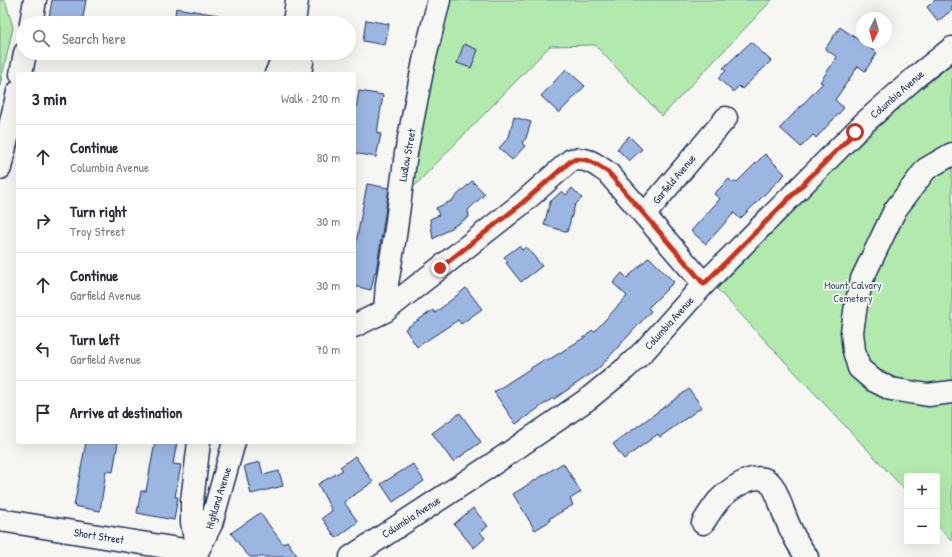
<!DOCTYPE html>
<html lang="en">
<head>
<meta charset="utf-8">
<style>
  body { margin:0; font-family:"Patrick Hand",sans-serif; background:#f7f7f7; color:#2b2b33 }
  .controls { position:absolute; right:12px; bottom:12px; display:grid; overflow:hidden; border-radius:4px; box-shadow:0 4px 16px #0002 }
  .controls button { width:36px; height:36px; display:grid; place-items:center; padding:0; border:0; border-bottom:1px solid #e1e1e2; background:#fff; color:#2b2b33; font:20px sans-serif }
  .compass { position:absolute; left:856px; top:12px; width:36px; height:36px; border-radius:50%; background:#fff; box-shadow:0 4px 16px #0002; rotate:186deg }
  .stop { position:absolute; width:12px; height:12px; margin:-9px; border:3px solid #c8321e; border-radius:50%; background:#fff }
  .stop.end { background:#c8321e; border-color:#fff; box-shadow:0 1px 4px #0008 }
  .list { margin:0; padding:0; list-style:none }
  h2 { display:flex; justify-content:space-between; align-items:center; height:52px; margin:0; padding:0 16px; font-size:17px }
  h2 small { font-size:13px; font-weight:400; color:#7c7c81 }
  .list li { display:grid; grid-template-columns:26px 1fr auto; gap:12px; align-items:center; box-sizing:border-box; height:64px; padding:0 16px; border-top:1px solid #e1e1e2 }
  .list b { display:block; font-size:15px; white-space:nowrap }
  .list p { margin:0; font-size:13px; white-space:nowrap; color:#7c7c81 }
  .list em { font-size:13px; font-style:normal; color:#7c7c81 }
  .icon { flex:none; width:22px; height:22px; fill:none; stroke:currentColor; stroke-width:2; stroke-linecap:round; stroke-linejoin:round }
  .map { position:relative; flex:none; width:952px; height:557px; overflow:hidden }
  .search { position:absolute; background:#fff; box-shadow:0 4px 16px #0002; left:16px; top:16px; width:340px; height:44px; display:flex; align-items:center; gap:10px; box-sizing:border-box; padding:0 14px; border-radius:22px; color:#7c7c81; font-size:15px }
  .panel { position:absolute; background:#fff; box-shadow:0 4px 16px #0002; left:16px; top:72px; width:340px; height:372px; border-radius:4px }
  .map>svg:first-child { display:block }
  .green { fill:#b2eaad; stroke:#668c86 }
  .building { fill:#9cb6e2; stroke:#1b2f5e }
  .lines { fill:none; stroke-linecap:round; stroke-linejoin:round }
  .minor-casing { stroke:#1b2f5e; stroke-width:25 }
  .minor { stroke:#f6f6f2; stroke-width:22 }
  .route { stroke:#c8321e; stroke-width:5 }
  .labels { text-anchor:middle; stroke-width:3.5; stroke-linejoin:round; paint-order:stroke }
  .street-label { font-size:11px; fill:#1b2f5e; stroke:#f6f6f2 }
  .park-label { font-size:11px; fill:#39546e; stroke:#f6f6f2 }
</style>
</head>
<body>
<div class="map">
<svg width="952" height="557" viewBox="0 0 952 557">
  <rect width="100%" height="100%" fill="#f6f6f2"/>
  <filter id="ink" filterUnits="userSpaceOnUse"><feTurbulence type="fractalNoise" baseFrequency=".025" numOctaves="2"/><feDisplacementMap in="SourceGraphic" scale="8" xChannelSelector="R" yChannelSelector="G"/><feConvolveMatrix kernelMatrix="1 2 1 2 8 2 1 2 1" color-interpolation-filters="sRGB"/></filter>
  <g filter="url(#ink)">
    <path class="green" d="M0,0H5L13,27L0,86Z
      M438,0H772L662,116L595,45L550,46L399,202Z
      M952,64V541L937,525V476H907V492L717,289L837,166L911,97Z"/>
    <path class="building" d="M52,0H86L82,23H48Z
      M935,0H952V10L938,21L927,7Z
      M176,8L218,15V23H174Z
      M366,20L389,24L385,45L363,41Z
      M840,27L877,53L865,71L858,66L835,100L844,108L816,138L813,135L801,147L780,128L823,83L820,82L837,57L825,49Z
      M751,42L771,61L742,89L739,86L733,92L718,78L726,71L723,68Z
      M464,44L478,50L471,68L457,63Z
      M566,69L585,86L559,113L541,96Z
      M359,91L383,95L377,133L381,134L376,157L354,153V121Z
      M514,117L531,122L526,138L522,143L525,146L512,160L499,148L509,137Z
      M629,136L642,149L629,161L617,149Z
      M765,154L785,174L740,219L734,213L706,244L691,231L720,199L714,194L729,179L733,183L736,181L737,182Z
      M472,181L485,194L468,210L469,217L433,239L430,219L439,215L436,208L451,201Z
      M367,184L389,188L376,272H375L371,290L354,286V254Z
      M572,188L582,198L575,205L567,232L544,225L550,202L562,191L566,195Z
      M519,246L522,250L526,247L542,266L521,282L506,263L508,262L504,257Z
      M649,257L674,282L648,308L651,311L598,369L554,399L553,398L516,424L494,392L545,359L547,361L585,337L592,330L594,332L627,296L613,283L622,273L627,278Z
      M466,288L482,309L461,324L458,320L417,347L405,329L433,310L435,313Z
      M689,389L702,407L660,437L658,434L624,459L613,444Z
      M460,413L481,442L453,462L432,433Z
      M86,442H118L113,472L106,471L100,511L74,506Z
      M155,442H177L173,464L181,465L175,497H178L174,520L137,513L141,491H146Z
      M355,456L373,482L344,502L358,522L336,538L322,518L332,511L318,484L343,470L340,467Z
      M260,462L263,475L279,471L283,486L251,494L244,466Z
      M563,463L581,492L570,499L573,505L549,519L550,521L535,530L513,494Z
      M413,464L424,481L393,502L381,484Z
      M473,508L488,526L480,532L485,538L474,548L454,524Z
      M260,513L283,544L287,541L298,557H250L244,551L231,533Z"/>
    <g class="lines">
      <defs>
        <path id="minor" d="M31,23L35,0
          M294,23L297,0
          M299,53L302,62L300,74
          M21,74L25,53
          M276,74L285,53
          M952,154L926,169L895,210L862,279L856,305L852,332L854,351L859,368L873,380L891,389L928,395L952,392
          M0,168L18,92
          M645,214L726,118
          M385,311L387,284L395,236L406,153L424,61L439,0
          M354,326L385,311L520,205L571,160C588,157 595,164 608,173L704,284
          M0,520L197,552
          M703,523C708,515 713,507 719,500C730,489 759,467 772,485C777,492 780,502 783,511C789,527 796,543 807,557
          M197,552L192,522V501L199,442
          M196,557L197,552L211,524L234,442
          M351,557L490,466L588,399L626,368L645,350L704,284L864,123L917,76L952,48"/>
      </defs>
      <use href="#minor" class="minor-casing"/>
      <use href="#minor" class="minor"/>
    </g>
  </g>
  <g class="lines" filter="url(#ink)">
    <path class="route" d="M440,268L520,205L572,160C589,157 595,164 608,172L704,284L855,132"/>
  </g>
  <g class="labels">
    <g class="street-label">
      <text transform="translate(897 94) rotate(-41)" y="4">Columbia Avenue</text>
      <text transform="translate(407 155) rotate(-80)" y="4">Ludlow Street</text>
      <text transform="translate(674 179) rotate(-50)" y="4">Garfield Avenue</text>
      <text transform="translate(669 323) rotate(-48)" y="4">Columbia Avenue</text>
      <text transform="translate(218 498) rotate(-73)" y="4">Highland Avenue</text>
      <text transform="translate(411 517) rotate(-33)" y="4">Columbia Avenue</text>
      <text transform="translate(99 536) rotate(9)" y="4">Short Street</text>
    </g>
    <g class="park-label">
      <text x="853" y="289">Mount Calvary<tspan x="853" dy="13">Cemetery</tspan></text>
    </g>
  </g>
</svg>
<div class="controls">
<button>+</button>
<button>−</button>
</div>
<svg class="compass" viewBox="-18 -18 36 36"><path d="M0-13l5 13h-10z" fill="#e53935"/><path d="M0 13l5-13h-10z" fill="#7c7c81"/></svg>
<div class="stop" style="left:855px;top:132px"></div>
<div class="stop end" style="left:440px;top:268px"></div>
<div class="search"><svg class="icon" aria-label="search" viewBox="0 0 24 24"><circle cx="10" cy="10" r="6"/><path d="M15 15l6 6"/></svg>Search here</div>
<section class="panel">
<h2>3 min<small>Walk · 210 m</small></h2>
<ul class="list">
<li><svg class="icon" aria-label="ahead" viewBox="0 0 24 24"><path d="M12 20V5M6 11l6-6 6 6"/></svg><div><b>Continue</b><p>Columbia Avenue</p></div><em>80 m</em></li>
<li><svg class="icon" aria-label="right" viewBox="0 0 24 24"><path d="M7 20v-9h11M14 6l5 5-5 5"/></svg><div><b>Turn right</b><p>Troy Street</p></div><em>30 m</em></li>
<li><svg class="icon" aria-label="ahead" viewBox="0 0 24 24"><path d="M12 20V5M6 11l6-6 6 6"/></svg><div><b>Continue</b><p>Garfield Avenue</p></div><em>30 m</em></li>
<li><svg class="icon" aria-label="left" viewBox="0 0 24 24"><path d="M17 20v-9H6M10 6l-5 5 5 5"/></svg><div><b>Turn left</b><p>Garfield Avenue</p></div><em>70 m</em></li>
<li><svg class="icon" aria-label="arrive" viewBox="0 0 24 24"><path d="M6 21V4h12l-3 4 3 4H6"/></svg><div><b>Arrive at destination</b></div></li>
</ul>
</section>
</div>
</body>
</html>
